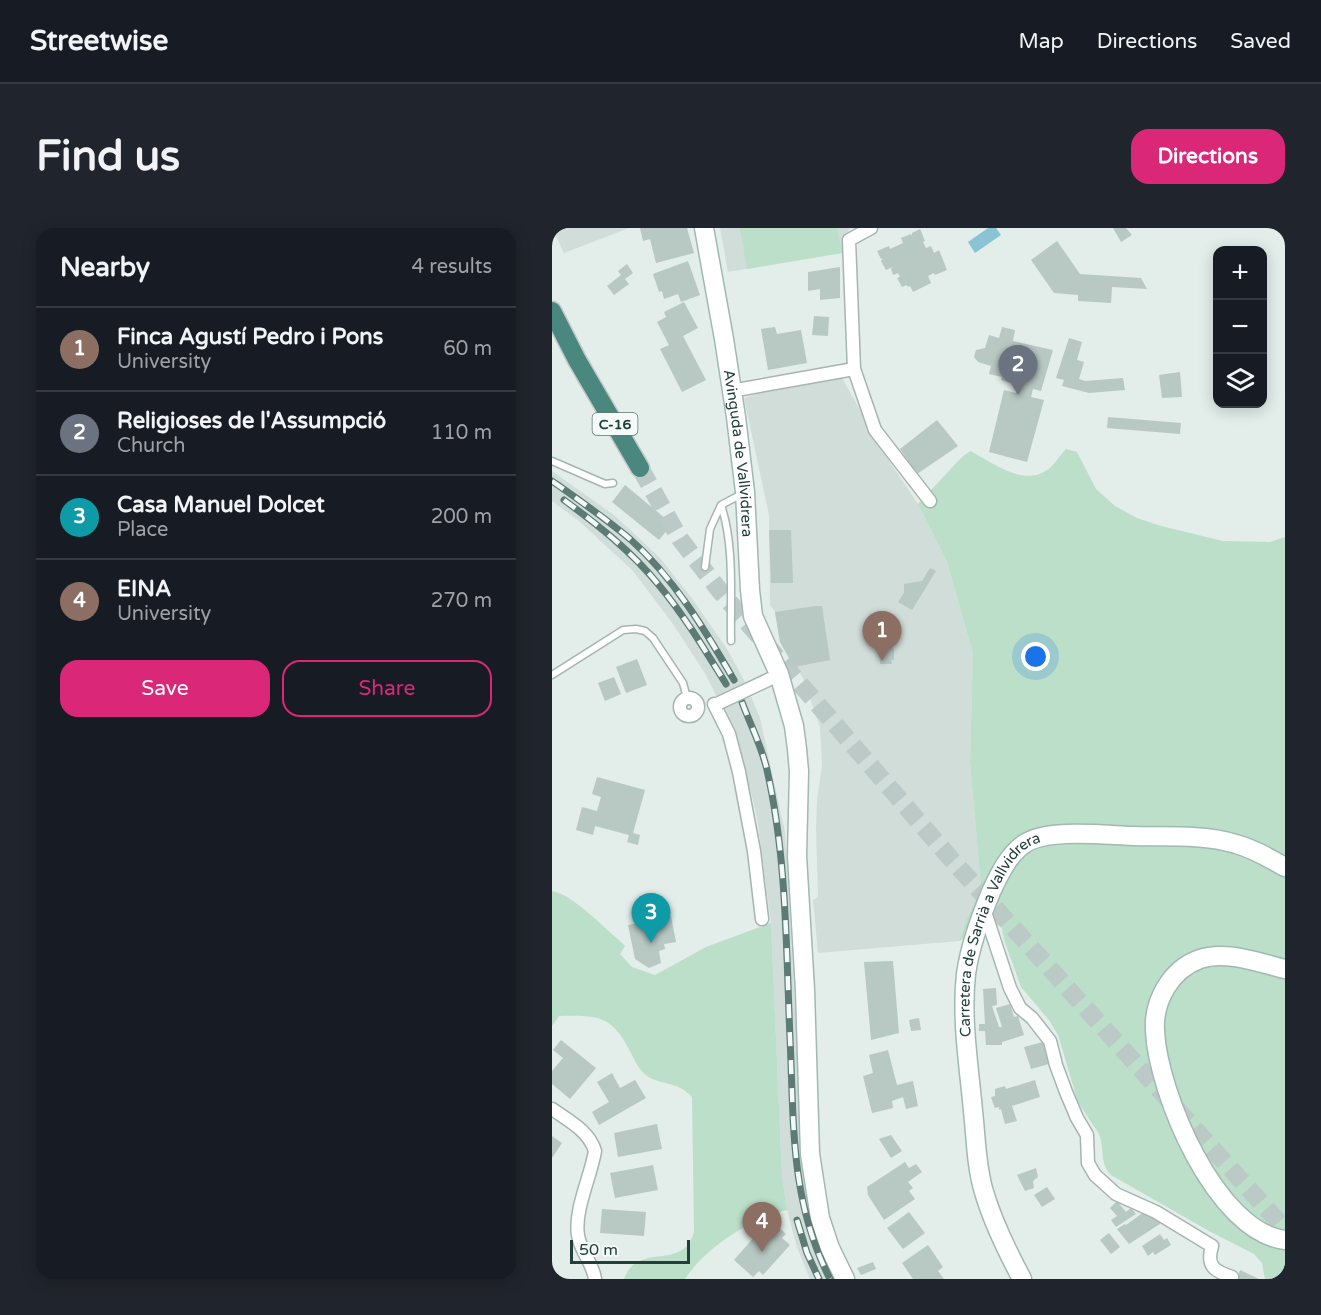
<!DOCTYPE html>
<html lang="en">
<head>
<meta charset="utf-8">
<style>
  body { margin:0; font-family:"Varela Round",sans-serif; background:#20242c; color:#f1f3f6 }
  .controls { position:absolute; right:18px; top:18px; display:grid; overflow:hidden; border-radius:12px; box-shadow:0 3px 15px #0003 }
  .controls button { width:54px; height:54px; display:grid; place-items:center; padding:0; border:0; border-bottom:2px solid #363941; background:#171b24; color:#f1f3f6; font:30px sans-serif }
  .scale { position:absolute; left:18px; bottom:15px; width:120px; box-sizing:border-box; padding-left:6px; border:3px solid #223f3a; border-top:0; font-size:16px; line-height:21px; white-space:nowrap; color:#223f3a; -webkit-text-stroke:4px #f4faf7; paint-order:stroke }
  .you { position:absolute; left:484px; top:429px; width:21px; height:21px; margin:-15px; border:4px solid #fff; border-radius:50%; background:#1a73e8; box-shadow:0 0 0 9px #1a73e833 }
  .badge { display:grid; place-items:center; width:39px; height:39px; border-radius:50%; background:#db2777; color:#fff; font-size:20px; font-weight:700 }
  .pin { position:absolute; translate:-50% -50px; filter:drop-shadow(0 2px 3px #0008) }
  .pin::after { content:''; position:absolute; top:32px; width:21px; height:18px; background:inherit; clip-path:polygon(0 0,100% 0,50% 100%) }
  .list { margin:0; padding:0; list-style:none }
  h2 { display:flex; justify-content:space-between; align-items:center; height:78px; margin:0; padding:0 24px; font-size:26px }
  h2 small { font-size:20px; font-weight:400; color:#9ea1a6 }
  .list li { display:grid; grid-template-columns:39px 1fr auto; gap:18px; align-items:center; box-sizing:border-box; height:84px; padding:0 24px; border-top:2px solid #363941 }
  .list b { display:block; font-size:22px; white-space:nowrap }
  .list p { margin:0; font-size:20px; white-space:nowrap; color:#9ea1a6 }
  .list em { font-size:20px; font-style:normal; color:#9ea1a6 }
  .actions { display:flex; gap:12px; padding:18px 24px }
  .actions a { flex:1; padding:14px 0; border:2px solid #db2777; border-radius:18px; text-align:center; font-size:21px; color:#db2777 }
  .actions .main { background:#db2777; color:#fff }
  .icon { flex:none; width:33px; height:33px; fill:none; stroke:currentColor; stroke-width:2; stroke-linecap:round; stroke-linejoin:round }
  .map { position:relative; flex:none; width:733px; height:1051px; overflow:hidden; border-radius:18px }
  header { display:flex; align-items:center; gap:36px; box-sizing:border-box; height:84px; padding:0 30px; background:#171b24; border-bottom:2px solid #363941 }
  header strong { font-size:28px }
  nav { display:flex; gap:33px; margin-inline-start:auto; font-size:21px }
  .intro { display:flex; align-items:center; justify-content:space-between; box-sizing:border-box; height:144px; padding:0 36px }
  h1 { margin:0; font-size:42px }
  .button { padding:15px 27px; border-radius:18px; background:#db2777; color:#fff; font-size:21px; font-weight:700 }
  main { display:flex; gap:36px; padding:0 36px }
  aside { flex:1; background:#171b24; border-radius:18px; box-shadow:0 3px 15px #0003 }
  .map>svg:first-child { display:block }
  .built { fill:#d1ddd9 }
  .green { fill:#bbdfc8 }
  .water { fill:#8ac3d4 }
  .building { fill:#b8c8c3 }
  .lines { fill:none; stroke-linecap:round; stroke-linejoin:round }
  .trunk-tunnel { stroke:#bccac7; stroke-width:18; stroke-dasharray:18 9; stroke-linecap:butt }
  .service-casing { stroke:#a5b5b2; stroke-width:9 }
  .minor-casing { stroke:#a5b5b2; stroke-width:15 }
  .secondary-casing { stroke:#a1b9b3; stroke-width:21 }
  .trunk-casing { stroke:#c1c9c8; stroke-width:21 }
  .service { stroke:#fff; stroke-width:6 }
  .minor { stroke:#fff; stroke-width:12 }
  .secondary { stroke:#fff; stroke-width:18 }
  .trunk { stroke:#4a887f; stroke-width:18 }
  .rail-casing { stroke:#5d7b75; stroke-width:7 }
  .rail { stroke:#f4faf7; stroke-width:4.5; stroke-dasharray:14; stroke-linecap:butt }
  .minor-bridge-casing { stroke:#a5b5b2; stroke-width:15; stroke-linecap:butt }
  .minor-bridge { stroke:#fff; stroke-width:12 }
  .labels { text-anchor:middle; stroke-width:5; stroke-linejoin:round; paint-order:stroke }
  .shield { fill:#f4faf7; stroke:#617773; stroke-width:1.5 }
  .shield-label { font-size:14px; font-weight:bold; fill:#223f3a }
  .street-label { font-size:15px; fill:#223f3a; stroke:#f4faf7 }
</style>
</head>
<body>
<header>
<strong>Streetwise</strong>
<nav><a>Map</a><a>Directions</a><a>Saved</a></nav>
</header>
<div class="intro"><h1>Find us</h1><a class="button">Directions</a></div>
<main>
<aside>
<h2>Nearby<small>4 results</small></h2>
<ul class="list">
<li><span class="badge" style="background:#8d6e63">1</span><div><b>Finca Agustí Pedro i Pons</b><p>University</p></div><em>60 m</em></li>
<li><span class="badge" style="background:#6b7280">2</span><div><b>Religioses de l'Assumpció</b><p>Church</p></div><em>110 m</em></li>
<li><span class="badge" style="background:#0f9aa8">3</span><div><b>Casa Manuel Dolcet</b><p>Place</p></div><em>200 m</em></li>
<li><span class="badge" style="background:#8d6e63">4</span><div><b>EINA</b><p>University</p></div><em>270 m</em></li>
</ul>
<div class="actions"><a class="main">Save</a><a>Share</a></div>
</aside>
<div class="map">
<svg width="733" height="1051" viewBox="0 0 733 1051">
  <rect width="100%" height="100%" fill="#e3edea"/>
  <path class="built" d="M0,0H77L12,25Z
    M168,0H298L292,9L290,25L176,44Z
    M290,150L333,227L366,276L395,334L421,426L418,535L429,659L413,695L407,713L266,725L261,672L266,669L264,599L265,572L270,538L268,499L251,450L228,414L223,384L218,377L217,287L192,170L208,165Z
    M0,243L62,287L108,330L139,369L175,421L192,452L208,490L233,604L249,885L284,1051H258L245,1019L235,982L230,947L219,695L205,589L192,536L176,492L154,447L121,396L81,343L27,293L0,273Z"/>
  <path class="green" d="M188,0H285L290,25L195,41Z
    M514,221L525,224L544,261L563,278L585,290L609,298L671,313L718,314L733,309V1051H713L710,1035L702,1026L657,1003L559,947C547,935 553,920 547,906L526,874L506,807L497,792L469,759L452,712L449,696L407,713L413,695L429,659L418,535L421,426L395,334L366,276L409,230L418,223C441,234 473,262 499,239C504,234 509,226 514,221Z
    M0,663C20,666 51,699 67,712L73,718L68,726L80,739L103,747L154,719L219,695L230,947L235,982C199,990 153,1020 133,1051H72C87,1012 130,1045 142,1004L140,869C124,852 110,858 95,848C87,842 83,833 79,825C60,787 46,787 7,788L0,798Z"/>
  <path class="water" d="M436,0H444L449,7L423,25L416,14Z"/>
  <path class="building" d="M88,0H135L142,25L104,35L98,11L91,13Z
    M561,0H574L580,7L569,14Z
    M368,1L373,13L371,14L374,20L379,18L382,25L387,22L395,42L383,47L382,45L376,48L379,55L361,64L358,58L356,59L355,57L350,59L345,50L348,49L346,45L341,47L339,41L341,39L334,42L329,33L331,30L329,31L325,23L337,18L338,21L351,15L349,10L359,6L360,8V5Z
    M505,13L528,46L589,50L595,61L560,59L559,75L526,73V67L502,65L479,32Z
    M136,33L148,67L129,74L126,66L112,71L110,63L107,64L101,46Z
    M75,36L81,45L73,51L77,56L62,67L55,58L69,47L66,43Z
    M288,39V70L268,72V61L256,63V44Z
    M132,74L146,100L131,108L154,152L130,164L108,121L117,117L105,94L114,89L112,84Z
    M262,88L277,89L276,108L260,107Z
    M223,99L225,106L249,102L255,135L216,142L209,101Z
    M450,99L463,102L461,113L501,122L489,163L481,161L479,169L492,172L475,234L437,224L452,162L464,165L466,157L449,152L450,149L437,146L439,138L426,134L422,129L424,122L433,120L437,107L447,110Z
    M517,110L530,114L525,132L532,134L527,151L533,153L571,150L573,162L537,165L510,158L512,152L504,150Z
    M628,144L630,169L610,170L607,147Z
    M556,189L629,195L628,206L555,200Z
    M385,192L406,218L365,246L348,221Z
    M73,257L120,296L107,312L60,274Z
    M217,302H239L241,355H219Z
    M378,340L384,343L360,382L346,374L352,365V356L370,353Z
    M263,378H270L278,432L242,439L228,414L223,384Z
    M331,416H337L342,421V432H339L340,436H328L327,421Z
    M85,431L95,457L74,465L64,439Z
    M62,449L69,466L53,473L46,455Z
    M45,549L93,562L81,605L88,607L86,617L75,614L77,607L43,598L41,607L24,602L30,579L45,583L49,569L40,566Z
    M119,688L124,714L112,716L113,721L107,723L109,735L97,740L83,731L76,697Z
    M341,733L347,805L319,812L312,734Z
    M444,760L445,777L440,778L447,799H450L444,780L458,776L462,789L466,788L472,807L450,814V817H434L433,803H427V796H433L431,761Z
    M367,790L369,802L359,803L357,792Z
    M9,812L44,840L18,871L0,856V843L11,830L1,822Z
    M491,814L497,836L479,841L472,819Z
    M336,822L345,857L361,853L366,878L354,881L351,869L340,873L341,880L320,885L311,848L321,845L317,827Z
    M60,845L68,860L83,852L94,870L47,897L40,884L57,874L45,854Z
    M483,852L488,869L460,878L465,893L453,896L449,881L447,882V879L443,880L441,875L439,869L443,868V861L453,858L454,861Z
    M105,896L110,921L66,929L62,905Z
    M339,907L350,923L339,930L327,911Z
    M0,908L10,915L0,930Z
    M353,934L357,940L364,936L370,944L356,954L361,960L357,963L363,971L332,992L316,967L315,959Z
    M101,937L106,962L63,970L58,945Z
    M484,940L486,949L481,953L482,960L473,963L465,947Z
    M495,959L503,971L490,979L482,967Z
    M565,973L574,984L579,980L584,986L564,999L559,992L565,988L558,980Z
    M50,981L94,984L92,1008L48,1005Z
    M357,984L373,1005L351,1021L335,1000Z
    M592,984L611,994L577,1016L565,1001L573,996L574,997Z
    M218,991L234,1006L230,1010L238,1017L211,1047L207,1043L201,1049L182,1032Z
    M557,1005L568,1019L559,1026L548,1012Z
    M608,1006L612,1012L615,1010L619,1017L603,1027L601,1024L596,1028L590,1018Z
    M376,1017L391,1039L386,1043L392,1051H361L350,1035Z
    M321,1034L324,1041L309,1047L305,1040Z
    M688,1042L707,1051H685Z"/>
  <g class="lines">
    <path class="trunk-tunnel" d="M88,240L128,311L168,363L399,631L733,1001"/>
    <defs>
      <path id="service" d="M0,233L53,256L61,255
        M169,277C183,319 178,369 179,413
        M153,339L158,301L169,277L190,266
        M0,447L71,402L84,401L93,403L101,410L131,455L135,470"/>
      <path id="minor" d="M319,0L297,12L302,141L323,202L378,273
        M179,163L302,141
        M128 479a9 9 0 1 1 18 0a9 9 0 1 1-18 0Z
        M162,476L177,506L187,544L202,623L210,691
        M432,681L458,760L468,780L480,790L498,813L504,837L514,864L525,890L535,907L536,935L543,947L564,966L604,984L660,1018C654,1038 662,1043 680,1049
        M0,881C17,893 37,903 43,923C39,948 22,982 26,1007C28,1023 41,1035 43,1051"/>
      <g id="secondary">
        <path id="s1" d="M152,0L172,111L184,189L193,264L198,362L201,388L227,446L242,498L245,521L247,543L245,628L253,762L258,926L268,990L278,1020L293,1051"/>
        <path d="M733,741C708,735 674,722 648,731C619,741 601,773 603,803C606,865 664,1004 733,1012"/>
        <path id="s2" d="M470,1051C455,1023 441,995 432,964C424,938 424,909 421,883C417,838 409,791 414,746C418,718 428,690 439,664C447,647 456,627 472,616C495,600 552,607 580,608C613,609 651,606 684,616C702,621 717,630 733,639"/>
      </g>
      <path id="trunk" d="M0,83L25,132L88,240"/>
    </defs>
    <use href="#service" class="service-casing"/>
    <use href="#minor" class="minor-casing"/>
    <use href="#secondary" class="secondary-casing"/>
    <use href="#trunk" class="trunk-casing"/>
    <use href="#service" class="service"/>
    <use href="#minor" class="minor"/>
    <use href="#secondary" class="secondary"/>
    <use href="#trunk" class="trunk"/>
    <defs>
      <path id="rail" d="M0,253C27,272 53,290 78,311C122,350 153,402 182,452
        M12,272C46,297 79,323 106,356C132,387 153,422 174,456
        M190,474C198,496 210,519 215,542C235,630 234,721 238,810C242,897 238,972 278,1051
        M245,992L255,1025L267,1051"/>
    </defs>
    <use href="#rail" class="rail-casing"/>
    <use href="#rail" class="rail"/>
    <defs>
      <path id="minor-bridge" d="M167,475L218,451"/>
    </defs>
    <use href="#minor-bridge" class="minor-bridge-casing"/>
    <use href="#minor-bridge" class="minor-bridge"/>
  </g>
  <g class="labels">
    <rect class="shield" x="40.5" y="185" width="45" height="22" rx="4.5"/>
    <g class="shield-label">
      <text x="63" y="201">C-16</text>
    </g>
    <g class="street-label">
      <text dy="5" stroke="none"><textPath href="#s1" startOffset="228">Avinguda de Vallvidrera</textPath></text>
      <text dy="5" stroke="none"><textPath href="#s2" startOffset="364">Carretera de Sarrià a Vallvidrera</textPath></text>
    </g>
  </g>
</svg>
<div class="controls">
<button>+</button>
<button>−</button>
<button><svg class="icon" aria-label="layers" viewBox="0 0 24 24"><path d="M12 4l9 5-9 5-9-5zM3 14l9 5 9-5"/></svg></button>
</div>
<div class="scale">50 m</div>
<div class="you"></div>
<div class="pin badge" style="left:330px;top:433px;background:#8d6e63">1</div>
<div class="pin badge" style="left:466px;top:167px;background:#6b7280">2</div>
<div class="pin badge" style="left:99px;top:715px;background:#0f9aa8">3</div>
<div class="pin badge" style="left:210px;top:1024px;background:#8d6e63">4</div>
</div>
</main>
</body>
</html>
